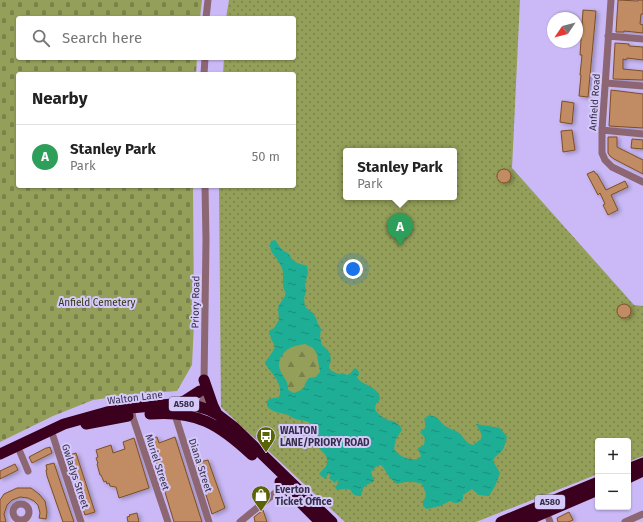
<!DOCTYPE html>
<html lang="en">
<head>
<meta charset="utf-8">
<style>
  body { margin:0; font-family:"Fira Sans",sans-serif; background:#f6f6f6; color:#222 }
  .controls { position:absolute; right:12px; bottom:12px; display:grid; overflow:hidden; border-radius:4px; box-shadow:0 1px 3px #0004 }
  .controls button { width:36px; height:36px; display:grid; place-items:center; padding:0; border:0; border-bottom:1px solid #e0e0e0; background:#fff; color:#222; font:20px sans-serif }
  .compass { position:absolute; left:547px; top:12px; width:36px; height:36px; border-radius:50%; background:#fff; box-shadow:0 1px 3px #0004; rotate:235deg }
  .you { position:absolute; left:353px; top:269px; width:14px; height:14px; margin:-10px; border:3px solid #fff; border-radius:50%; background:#1a73e8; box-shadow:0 0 0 6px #1a73e833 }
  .badge { display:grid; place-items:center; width:26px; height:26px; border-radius:50%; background:#0f766e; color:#fff; font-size:13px; font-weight:700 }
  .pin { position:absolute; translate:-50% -33px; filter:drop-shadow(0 1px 2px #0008) }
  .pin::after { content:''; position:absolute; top:21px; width:14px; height:12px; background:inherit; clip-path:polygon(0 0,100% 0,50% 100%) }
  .popup { position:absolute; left:343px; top:148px; width:114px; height:52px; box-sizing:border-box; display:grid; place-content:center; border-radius:4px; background:#fff; filter:drop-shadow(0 1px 3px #0005); font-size:13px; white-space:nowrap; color:#767676 }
  .popup b { font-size:15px; color:#222 }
  .popup::after { content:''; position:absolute; left:50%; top:100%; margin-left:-8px; border:8px solid transparent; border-top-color:#fff }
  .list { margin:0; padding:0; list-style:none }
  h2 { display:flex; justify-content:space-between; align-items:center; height:52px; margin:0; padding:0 16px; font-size:17px }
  h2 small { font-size:13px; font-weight:400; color:#767676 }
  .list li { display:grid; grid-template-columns:26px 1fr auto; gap:12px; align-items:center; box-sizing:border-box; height:64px; padding:0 16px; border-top:1px solid #e0e0e0 }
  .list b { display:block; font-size:15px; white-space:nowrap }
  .list p { margin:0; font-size:13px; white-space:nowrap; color:#767676 }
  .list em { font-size:13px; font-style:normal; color:#767676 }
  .icon { flex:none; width:22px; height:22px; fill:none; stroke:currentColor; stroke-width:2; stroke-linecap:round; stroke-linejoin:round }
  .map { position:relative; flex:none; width:643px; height:522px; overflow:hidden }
  .search { position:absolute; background:#fff; box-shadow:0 1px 3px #0004; left:16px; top:16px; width:280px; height:44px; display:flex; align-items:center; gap:10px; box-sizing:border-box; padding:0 14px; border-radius:4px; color:#767676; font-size:15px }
  .panel { position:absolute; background:#fff; box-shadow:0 1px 3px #0004; left:16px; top:72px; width:280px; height:116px; border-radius:4px }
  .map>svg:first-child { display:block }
  .green { fill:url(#green-dots); fill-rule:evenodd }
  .forest { fill:url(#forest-firs) }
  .cemetery { fill:url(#cemetery-stones) }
  .water { fill:url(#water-ripples); fill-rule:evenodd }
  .building { fill:#c18b63; stroke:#7e4d26; filter:url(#shadow) }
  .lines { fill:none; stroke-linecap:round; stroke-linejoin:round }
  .minor { stroke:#8d6673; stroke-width:7 }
  .highway { stroke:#3b001d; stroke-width:11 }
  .labels { text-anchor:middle; stroke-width:4; stroke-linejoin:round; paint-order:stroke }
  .shield { fill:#d5c9fa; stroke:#665d7d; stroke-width:1 }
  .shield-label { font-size:9px; font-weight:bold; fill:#362f47 }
  .street-label { font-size:10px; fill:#362f47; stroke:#d5c9fa }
  .park-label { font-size:10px; fill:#323810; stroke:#d5c9fa }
  .poi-label { font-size:10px; font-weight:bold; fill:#362f47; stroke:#d5c9fa; text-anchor:start }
</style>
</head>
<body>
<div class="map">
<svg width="643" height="522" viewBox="0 0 643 522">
  <defs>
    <pattern id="green-dots" width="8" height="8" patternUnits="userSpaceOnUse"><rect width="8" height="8" fill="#949f59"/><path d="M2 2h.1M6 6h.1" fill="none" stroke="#7a824b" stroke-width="1.8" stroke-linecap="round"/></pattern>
    <pattern id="forest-firs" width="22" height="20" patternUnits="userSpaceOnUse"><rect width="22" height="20" fill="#949f59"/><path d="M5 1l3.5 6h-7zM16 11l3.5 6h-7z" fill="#7a824b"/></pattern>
    <pattern id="cemetery-stones" width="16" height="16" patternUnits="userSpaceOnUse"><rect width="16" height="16" fill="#949f59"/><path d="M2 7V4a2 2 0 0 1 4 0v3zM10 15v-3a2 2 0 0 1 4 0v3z" fill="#7a824b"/></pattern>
    <pattern id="water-ripples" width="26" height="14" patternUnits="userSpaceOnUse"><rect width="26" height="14" fill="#1dae95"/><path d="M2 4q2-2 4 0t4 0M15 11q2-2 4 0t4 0" fill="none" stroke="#1a8e7b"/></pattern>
    <filter id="shadow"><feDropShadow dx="2.5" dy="1.5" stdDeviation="2" flood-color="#0004"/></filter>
  </defs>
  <rect width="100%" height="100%" fill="#cab9f6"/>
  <path class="green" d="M229,0H520L512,168L634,305L643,306V456L628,462V441H598V474L476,522H345L221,407L219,186H294V74H223L224,58H294V18H226ZM346,151H454V197H346Z"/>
  <path class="forest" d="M305,344L313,348L317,354L320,372C314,379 303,390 294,393L288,390C289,381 283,378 280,370C276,361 284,350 292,347C296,345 301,345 305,344Z"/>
  <path class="cemetery" d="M0,0H202L200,18H18V58H197L196,74H18V186H193L194,323L192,365L177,391L136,394L93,400L53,416L0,442Z"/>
  <path class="water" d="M275,240L282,250L288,253L292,259L297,263L307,266L308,273L305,283L306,292L304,298L305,307L313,313L316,318L318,324L321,329L320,337L322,345L328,350L331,358L329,367L330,370L336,373L339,374L343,373L347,375L350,374L353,370L355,368C358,370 359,371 359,374L357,377C362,386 379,386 380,399L376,404L375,409C378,415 388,422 394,421L400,426L402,430L396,439L394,449C398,456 410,461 418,459L421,456L418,448L424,445L425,438L420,432C422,430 424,429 425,428C426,426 425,421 424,419L429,415C441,417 439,423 447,427C451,430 456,430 459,433C464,437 466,444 473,445L481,439L482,435L476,424L500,428L507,437C504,447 504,451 495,457L493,461L500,473L495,486L489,496L479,495L472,489L463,495V499C459,504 456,504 450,501L440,506L427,509L423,506V501L425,498L426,494L422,484C414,481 405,481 397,484L390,478L383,467L381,465H378L371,472L374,481C371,484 366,484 364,487C362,489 362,493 361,496H359C350,495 354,491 348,489C345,488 340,490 337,490L335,487L339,482L337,480L335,483L329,478L331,475L329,473L325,479L319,474C321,471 324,469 326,466C332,454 315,448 314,442C314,439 316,435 316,432C309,417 305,423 293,418C289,416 287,414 284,414C277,412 272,412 267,406V401L269,399L279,397C284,385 272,373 265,364C268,356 272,355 275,346L271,339L269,331L274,328L279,320L278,307L286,294C285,291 283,288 283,285C282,278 285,275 281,266C277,256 267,252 271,241ZM305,344L313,348L317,354L320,372L316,377L309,378C302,386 308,388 294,393L288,390C289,381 283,378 280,370C276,361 284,350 292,347C296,345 301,345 305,344Z"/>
  <path class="building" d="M618,0L638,1V0H643V14H641L640,24L643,25V33L624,31V32H616Z
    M583,10L596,11L588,97L579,96L581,75H580L582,55H580Z
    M615,43L629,44V46L643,47V60L627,58L626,60L623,59V69L643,71V80L613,79Z
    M611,90L643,94V128L609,126Z
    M562,101L574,103L572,124L560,122Z
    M572,130L575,150L563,152L561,131Z
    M608,137H617V147L643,160V174L614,159L610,156L608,153Z
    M632,139L643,140V149L631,148Z
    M497 176a7 7 0 1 1 14 0a7 7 0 1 1-14 0Z
    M594,171L596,174H597L606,190L625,181L628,187L611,195L618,210L608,215L603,205L605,204L600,193L598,195L587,174Z
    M617 311a7 7 0 1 1 14 0a7 7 0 1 1-14 0Z
    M157,437L159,443L175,437L202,522H174L149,439Z
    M134,438L149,488L119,498L116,487L110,486L109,483L107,484L106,481L104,482L101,475H100L97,464L98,463L96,458L98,457L96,450L111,445L113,453L125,449L123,442Z
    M50,447L52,453L32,463L29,457L46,448H47Z
    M76,453L95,512L85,515L66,456Z
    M208,460L225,508L212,514L196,463Z
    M54,463L62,487L74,522H63L47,476L46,470H47L46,465Z
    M15,464L18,470L0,479V471Z
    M17,488H31L39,494L45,501L47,512L46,519L39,518L40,513L38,505L34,501L28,498L20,497L12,500L7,505L4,514L6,522H0V500L4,494Z
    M263,510L267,522H255L254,517Z
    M569,512L573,520L568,522H558L557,518Z
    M137,513L139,522H128L127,517L130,516L129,515Z"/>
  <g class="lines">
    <path class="minor" d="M611,0L602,130V153L605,160L612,167L643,182
      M206,18L208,0
      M608,36L643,39
      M204,74L205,58
      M606,83L643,86
      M602,130L643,134
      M131,408L133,418L168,522
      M200,410C204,401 205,393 204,383L206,240L205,186
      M175,414L176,418L209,522
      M53,436L81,522
      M20,452L28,471
      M13 512a8 8 0 1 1 16 0a8 8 0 1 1-16 0Z
      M549,519L550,522
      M240,522L286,484
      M625,522L643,514"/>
    <path class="highway" d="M204,380L213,406L217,414
      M177,404L186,400L200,391
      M150,414C196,410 219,424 252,455
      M86,424L128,416
      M0,454L64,424L107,412L131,408L172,404L194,405L209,410L217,414L234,427L332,522
      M628,469L643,463
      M628,478L643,471
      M280,482L320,522
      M501,522L598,482
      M523,522L598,490"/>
  </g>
  <defs>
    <symbol id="bus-pin" viewBox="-11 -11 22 30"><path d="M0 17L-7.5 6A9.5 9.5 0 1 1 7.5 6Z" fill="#5a6404" stroke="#d5c9fa"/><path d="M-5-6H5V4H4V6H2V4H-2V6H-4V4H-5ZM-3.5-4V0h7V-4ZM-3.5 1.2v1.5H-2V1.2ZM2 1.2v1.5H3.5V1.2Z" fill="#fff"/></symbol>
    <symbol id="shop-pin" viewBox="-11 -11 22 30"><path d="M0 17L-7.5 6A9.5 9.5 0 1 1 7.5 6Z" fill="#5a6404" stroke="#d5c9fa"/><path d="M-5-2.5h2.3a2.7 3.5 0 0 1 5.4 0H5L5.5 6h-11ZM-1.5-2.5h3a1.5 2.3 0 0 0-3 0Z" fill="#fff"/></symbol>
  </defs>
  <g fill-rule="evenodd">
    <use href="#bus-pin" x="255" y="425" width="22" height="30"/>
    <use href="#shop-pin" x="250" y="484" width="22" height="30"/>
  </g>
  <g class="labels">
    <g class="shield">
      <rect x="169" y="397" width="30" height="14" rx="3"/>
      <rect x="535" y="495" width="30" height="14" rx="3"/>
    </g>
    <g class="shield-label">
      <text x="184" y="407">A580</text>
      <text x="550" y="505">A580</text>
    </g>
    <g class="street-label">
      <text transform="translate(594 102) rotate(-86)" y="4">Anfield Road</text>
      <text transform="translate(195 302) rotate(-89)" y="4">Priory Road</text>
      <text transform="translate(135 397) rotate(-7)" y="4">Walton Lane</text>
      <text transform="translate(158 462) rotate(72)" y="4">Muriel Street</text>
      <text transform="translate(201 465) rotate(72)" y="4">Diana Street</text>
      <text transform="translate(76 476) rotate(72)" y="4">Gwladys Street</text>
    </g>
    <g class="park-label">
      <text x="97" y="306">Anfield Cemetery</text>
    </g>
    <g class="poi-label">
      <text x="280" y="434">WALTON<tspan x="280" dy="12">LANE/PRIORY ROAD</tspan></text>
      <text x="275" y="493">Everton<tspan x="275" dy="12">Ticket Office</tspan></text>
    </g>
  </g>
</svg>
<div class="controls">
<button>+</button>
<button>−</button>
</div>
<svg class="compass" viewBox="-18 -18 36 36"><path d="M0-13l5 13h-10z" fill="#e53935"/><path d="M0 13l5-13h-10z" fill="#767676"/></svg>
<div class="you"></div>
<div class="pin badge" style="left:400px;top:246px;background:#2e9e5b">A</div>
<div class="popup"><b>Stanley Park</b>Park</div>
<div class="search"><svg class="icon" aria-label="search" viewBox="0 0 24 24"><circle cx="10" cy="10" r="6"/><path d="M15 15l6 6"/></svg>Search here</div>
<section class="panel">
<h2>Nearby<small></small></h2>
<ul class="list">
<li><span class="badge" style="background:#2e9e5b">A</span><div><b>Stanley Park</b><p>Park</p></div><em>50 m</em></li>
</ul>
</section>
</div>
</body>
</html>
